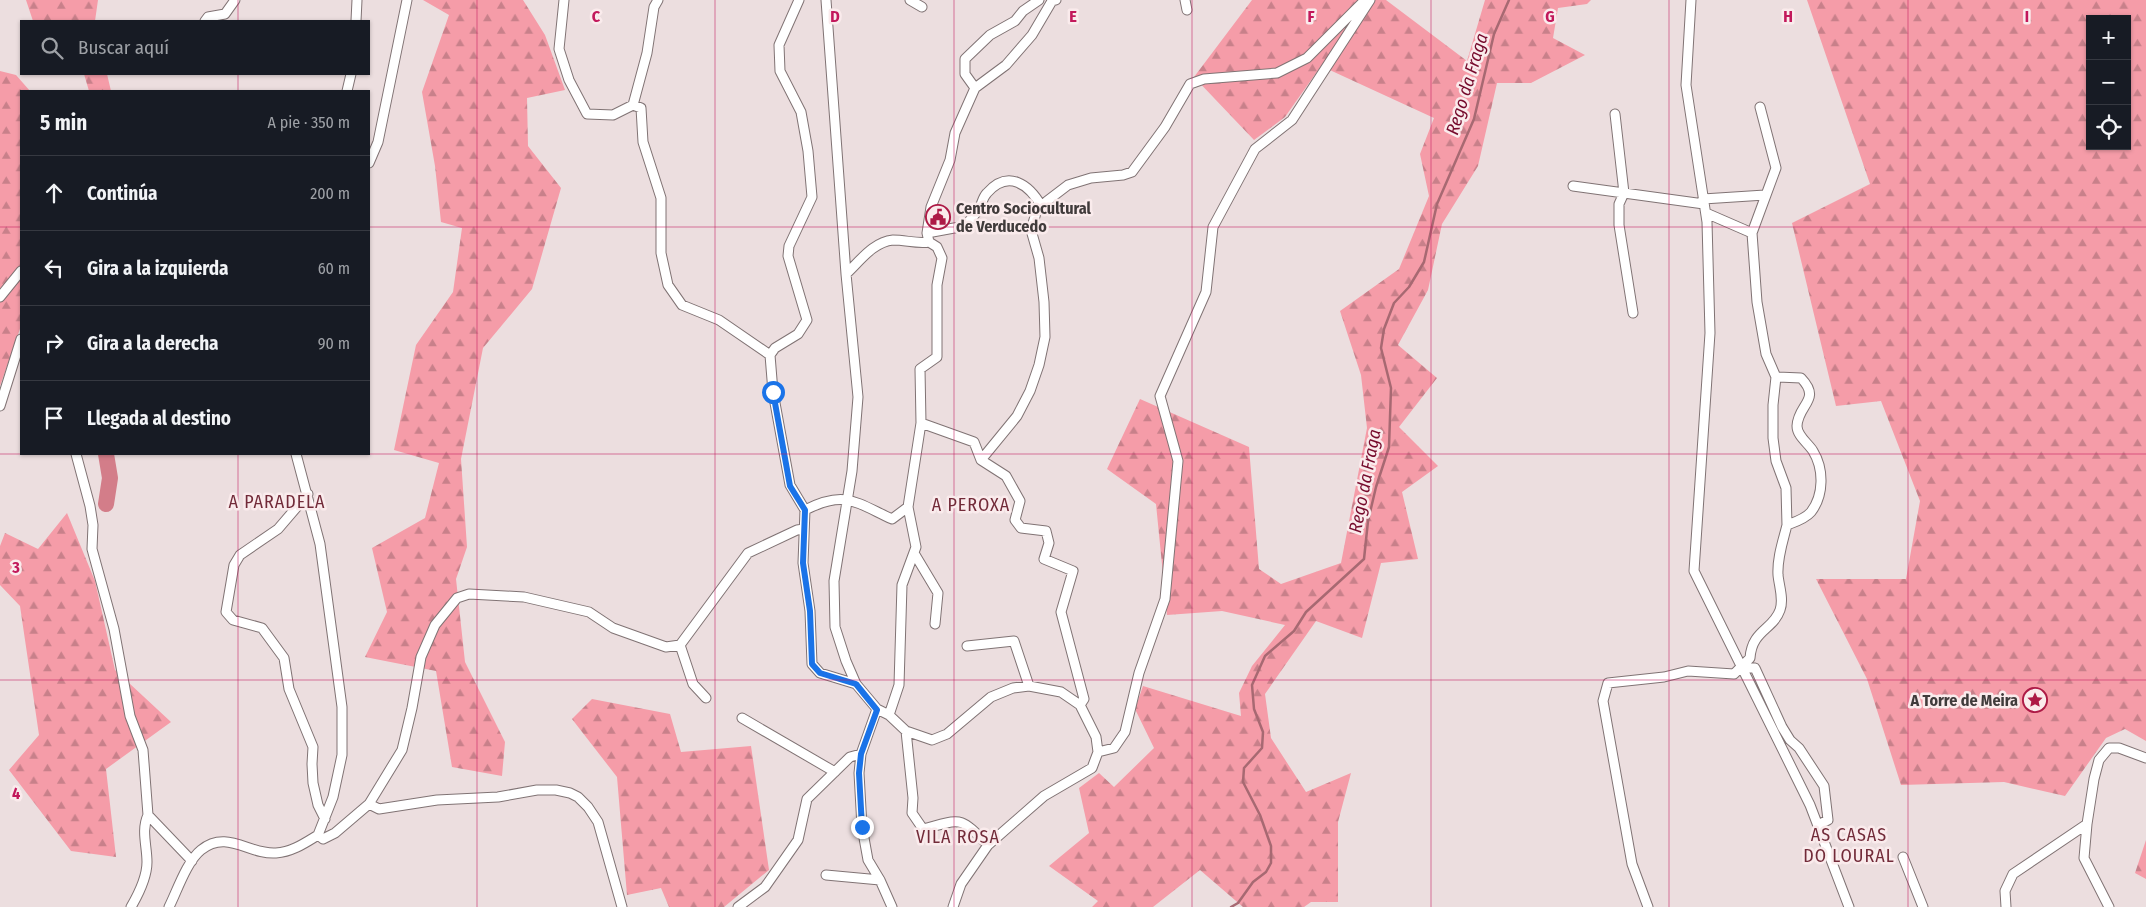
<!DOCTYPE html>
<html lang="es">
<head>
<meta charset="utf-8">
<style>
  body { margin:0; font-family:"Fira Sans Condensed",sans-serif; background:#242831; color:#f1f3f6 }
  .controls { position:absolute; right:15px; top:15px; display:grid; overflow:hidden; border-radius:0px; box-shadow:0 1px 4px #0004 }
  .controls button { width:45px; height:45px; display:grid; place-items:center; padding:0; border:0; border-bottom:1px solid #363941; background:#171b24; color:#f1f3f6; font:25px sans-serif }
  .stop { position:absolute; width:15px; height:15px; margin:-11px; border:4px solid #1a73e8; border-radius:50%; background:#fff }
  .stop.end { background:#1a73e8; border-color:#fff; box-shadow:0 1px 5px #0008 }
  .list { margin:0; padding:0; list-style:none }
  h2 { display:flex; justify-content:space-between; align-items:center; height:65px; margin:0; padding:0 20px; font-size:21px }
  h2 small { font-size:16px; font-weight:400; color:#9ea1a6 }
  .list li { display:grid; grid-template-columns:32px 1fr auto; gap:15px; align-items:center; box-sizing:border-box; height:75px; padding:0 20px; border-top:1px solid #363941 }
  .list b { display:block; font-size:19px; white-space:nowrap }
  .list em { font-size:16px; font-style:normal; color:#9ea1a6 }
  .icon { flex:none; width:28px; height:28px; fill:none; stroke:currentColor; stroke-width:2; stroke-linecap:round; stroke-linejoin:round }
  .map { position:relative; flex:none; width:2146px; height:907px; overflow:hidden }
  .search { position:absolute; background:#171b24; box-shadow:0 1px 4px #0004; left:20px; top:20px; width:350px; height:55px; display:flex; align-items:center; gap:12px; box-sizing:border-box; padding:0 18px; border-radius:0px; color:#9ea1a6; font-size:19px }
  .panel { position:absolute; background:#171b24; box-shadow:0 1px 4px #0004; left:20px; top:90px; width:350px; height:365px; border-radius:0px }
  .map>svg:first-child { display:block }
  .forest { fill:url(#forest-firs); fill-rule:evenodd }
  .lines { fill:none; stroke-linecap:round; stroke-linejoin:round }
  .stream { stroke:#a76972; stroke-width:2.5 }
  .river { stroke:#d37d89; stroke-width:16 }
  .minor-casing { stroke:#807374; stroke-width:11 }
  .minor { stroke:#fff; stroke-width:9 }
  .route { stroke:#1a73e8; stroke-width:6 }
  .grid { fill:none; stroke:#c2185b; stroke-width:1; stroke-opacity:0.55 }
  .labels { text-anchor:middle; stroke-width:5; stroke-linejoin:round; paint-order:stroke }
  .poi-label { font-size:16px; font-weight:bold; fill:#403b3b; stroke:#faebec; text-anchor:start }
  .water-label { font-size:18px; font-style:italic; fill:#760a2c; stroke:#faebec }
  .neighbourhood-label { font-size:18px; letter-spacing:1px; fill:#722b39; stroke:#faebec }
  .grid-label { font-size:16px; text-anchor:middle; font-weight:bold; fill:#c2185b; stroke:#faebec; stroke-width:5; stroke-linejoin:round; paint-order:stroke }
</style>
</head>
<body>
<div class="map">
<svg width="2146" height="907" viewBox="0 0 2146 907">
  <defs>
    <pattern id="forest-firs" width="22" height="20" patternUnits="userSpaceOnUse" patternTransform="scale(1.25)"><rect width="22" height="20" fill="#f59ca8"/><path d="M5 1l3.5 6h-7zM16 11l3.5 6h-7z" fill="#c8808a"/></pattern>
  </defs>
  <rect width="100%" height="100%" fill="#ecdedf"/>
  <path class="forest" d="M26,0H98L95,21H33Z
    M423,0H523L545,35L565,90L527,98L528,146L561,188L532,289L483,348L461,459L467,547L456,579L465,662L505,742L502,776L452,767L436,671L365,657L387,612L372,548L425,518L439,463L394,450L416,345L453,292L462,228L441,222L435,166L422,92L449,15Z
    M1252,0H1386L1467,61L1485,0H1591L1587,4L1558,8L1553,38L1585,55L1531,83H1497L1478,166L1442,224L1428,290L1398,345L1437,378L1399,427L1438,466L1402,492L1418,559L1381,563L1362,638L1316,621L1265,694L1271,738L1306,792L1351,773L1338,822V902H1311L1304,907H1243L1200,870L1153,907H1092L1098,901L1049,866L1089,833L1079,788L1099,773L1114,787L1154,748L1135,709L1143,686L1241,716L1239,693L1252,666L1285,625L1222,611L1167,615L1156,504L1107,469L1140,399L1249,447L1259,569L1281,584L1341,563L1367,428L1361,375L1340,311L1399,269L1429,196L1420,154L1434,118L1321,66L1285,117L1254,140L1194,77Z
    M1807,0H2146V741L2125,729L2106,738L2065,796L2004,782L1901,785L1867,679L1816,579H1906L1920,501L1881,401L1836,406L1792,223L1870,184ZM2090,19H2127V146H2090Z
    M0,71L16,75L30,91H21V326L0,386Z
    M84,74H107L111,91H89Z
    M67,513L95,581L115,670L171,722L106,769L116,857L71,851L9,770L39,735L20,606L0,585V546L5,533L38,549Z
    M592,699L670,714L681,752L751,746L769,870L724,907H669L661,888L627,895L617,777L572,719Z
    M2146,840V879L2135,873Z"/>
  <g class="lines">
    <path class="stream" d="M1231,907L1238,903L1253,882L1266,872L1271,863V846L1260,815L1243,782L1244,768L1262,748L1263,732L1254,709L1252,685L1265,656L1294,631L1306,612L1364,559L1368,521L1376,487L1389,447L1391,388L1381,348L1384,329L1394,303L1409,287L1424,262L1437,204L1474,119L1494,34L1509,0"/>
    <path class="river" d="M106,454L110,478L106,504"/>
    <defs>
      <path id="minor" d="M564,0L559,49L569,80L587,114L613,115L633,105L641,108L643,142L661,198V253L668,285L682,305L719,320L770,355
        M799,0L779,45L780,71L801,112L808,151L812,197L789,246L788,256L807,320L798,334L775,348L770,355L773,392L790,485L805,510L803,563L810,611L812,664L820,673L856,684
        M826,0L846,274L858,397L852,471L834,581L835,627L846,661L856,684L877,709L889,715L906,731L932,740L947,734L991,697L1013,688L1029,686L1061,692L1080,705L1096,737L1098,752L1092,768L1044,796L988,845L961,884L953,907
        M910,0L922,7
        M1185,0L1187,10
        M1691,0L1686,85L1707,222L1710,333L1694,571L1810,805L1849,907
        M205,21L208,17L225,14L235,0
        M356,21L357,0
        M975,88L965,74V59L990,35L1015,21L1023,11L1039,0
        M347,91L351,74
        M633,105L647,53L654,7L658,0
        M1615,114L1624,193L1619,204V225L1633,313
        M369,163L378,142L407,0
        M1573,186L1704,204
        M1703,199L1765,195
        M1706,213L1752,233L1757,302L1766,354L1776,377L1773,405V438L1776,461L1786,488L1787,525
        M927,233L965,226C970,220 976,214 980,207C982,203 983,197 987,193C1008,169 1029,184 1042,207
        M1752,233L1776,168L1760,107
        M846,274C860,261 873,242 893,240C906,240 917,244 929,242
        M0,297L21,271
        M0,406L21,339
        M921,423L974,442L981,460L1006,476L1020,501L1015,520L1021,528L1046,531L1049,543L1044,559L1073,571L1061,612L1084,699L1080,705
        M76,454L90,506L93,525L92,549L114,629L130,716L143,750L148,815L192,861
        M981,460L1017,416L1030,391L1039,365L1045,337L1044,302L1039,258L1031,230L1036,213L1047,201L1068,185L1091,178L1123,175L1132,172L1165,127L1190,84L1204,79L1277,73L1307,58L1365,0
        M308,494L278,529L240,555L234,565L226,612L233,620L262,628L284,658L289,689L313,747L312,764L313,783L318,805L325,819
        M805,510C845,490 855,502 892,519L908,507
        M914,553L938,593L935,624
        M680,645L693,684L706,698
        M967,646L1014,641L1029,686
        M1742,667L1755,668L1782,727L1790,740L1799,748L1824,786L1828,820L1818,825
        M877,709L861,754L859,773L862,827L868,860L880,880L892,907
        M889,715L899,685L902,585L916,547L908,507L921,423L920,369L937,357V285L942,258L937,247L929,242L927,233L931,207L950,160L955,133L975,88L1006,65L1032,35L1052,1L1056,0
        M742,718L835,772
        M906,731L913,798L912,813L923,829C963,819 958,815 988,845
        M1098,752L1114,748L1125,732L1139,673L1165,599L1178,461L1160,396L1206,292L1213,227L1255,149L1292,120L1370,0
        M369,804L402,750L412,708L421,657L435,625L457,598L469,594L524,597L589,612L613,628L666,647L680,645L748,553L797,530L804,529
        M2087,824L2084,858L2109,907
        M318,835L323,839L335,833L369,804L379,809L437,800L498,797L537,790H556L570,793L578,797L588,807L598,822L622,907
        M1903,857L1923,907
        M826,875L880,880
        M131,907C138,895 147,876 147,862C147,846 141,830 148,815
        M169,907C177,891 187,861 201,850C227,829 249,855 276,853C292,852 305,843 318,835L333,797L342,755V707L320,544L296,454
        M738,907L765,887L798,840L807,799L850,757L861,754
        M1648,907L1632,864L1603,701L1608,683L1664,677L1688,671L1734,674L1750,658C1752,630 1773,630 1780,610C1784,599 1779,586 1778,575C1777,558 1783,541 1787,525C1795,522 1805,519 1811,512C1824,495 1824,469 1813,451C1808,443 1797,436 1797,426C1798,404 1822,400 1801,378L1776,377
        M2006,907L2005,891L2013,874L2087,824L2094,779L2099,760L2109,748H2119L2146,758"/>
    </defs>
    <use href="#minor" class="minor-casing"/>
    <use href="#minor" class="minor"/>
  </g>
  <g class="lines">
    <path class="route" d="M773,392L790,486L805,510L803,563L810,611L812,664L820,673L856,684L877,710L861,754L859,773L862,827"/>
  </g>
  <path class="grid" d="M238,0V21M477,0V907M715,0V907M954,0V907M1192,0V907M1431,0V907M1669,0V907M1908,0V907M238,74V91M0,227H21M369,227H2146M0,454H21M238,454V907M369,454H2146M0,680H2146"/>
  <defs>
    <symbol id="civic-ring" viewBox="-11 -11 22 22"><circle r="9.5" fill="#faebec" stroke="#ad1a46" stroke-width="1.5"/><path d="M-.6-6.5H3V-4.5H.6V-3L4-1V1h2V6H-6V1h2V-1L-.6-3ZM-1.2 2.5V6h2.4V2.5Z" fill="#ad1a46"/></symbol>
    <symbol id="sight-ring" viewBox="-11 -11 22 22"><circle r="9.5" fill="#faebec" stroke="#ad1a46" stroke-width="1.5"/><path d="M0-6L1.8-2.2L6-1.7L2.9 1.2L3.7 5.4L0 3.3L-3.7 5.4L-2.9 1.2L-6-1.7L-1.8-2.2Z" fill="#ad1a46"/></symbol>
  </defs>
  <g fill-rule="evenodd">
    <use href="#civic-ring" x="924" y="203" width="28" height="28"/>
    <use href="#sight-ring" x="2021" y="686" width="28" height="28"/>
  </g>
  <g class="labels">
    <g class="poi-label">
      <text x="956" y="214">Centro Sociocultural<tspan x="956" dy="18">de Verducedo</tspan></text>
      <text x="2018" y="706" text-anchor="end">A Torre de Meira</text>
    </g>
    <g class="water-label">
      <text transform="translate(1467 84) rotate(-73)" y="6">Rego da Fraga</text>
      <text transform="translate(1365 481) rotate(-79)" y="6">Rego da Fraga</text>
    </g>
    <g class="neighbourhood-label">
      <text x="277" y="508">A PARADELA</text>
      <text x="971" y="511">A PEROXA</text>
      <text x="1849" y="841">AS CASAS<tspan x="1849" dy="21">DO LOURAL</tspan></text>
      <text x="958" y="843">VILA ROSA</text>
    </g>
  </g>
  <g class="grid-label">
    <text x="596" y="22">C</text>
    <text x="835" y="22">D</text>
    <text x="1073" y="22">E</text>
    <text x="1311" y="22">F</text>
    <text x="1550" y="22">G</text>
    <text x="1788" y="22">H</text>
    <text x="2027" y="22">I</text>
    <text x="16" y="573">3</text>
    <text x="16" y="799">4</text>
  </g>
</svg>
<div class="controls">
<button>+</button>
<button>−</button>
<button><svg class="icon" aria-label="locate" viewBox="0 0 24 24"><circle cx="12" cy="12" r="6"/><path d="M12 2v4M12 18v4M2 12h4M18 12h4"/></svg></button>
</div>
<div class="stop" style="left:773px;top:392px"></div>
<div class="stop end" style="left:862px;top:827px"></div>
<div class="search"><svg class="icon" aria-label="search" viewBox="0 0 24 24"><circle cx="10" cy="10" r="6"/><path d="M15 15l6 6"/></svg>Buscar aquí</div>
<section class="panel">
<h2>5 min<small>A pie · 350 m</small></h2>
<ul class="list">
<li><svg class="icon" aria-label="ahead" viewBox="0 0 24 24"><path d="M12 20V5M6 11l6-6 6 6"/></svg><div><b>Continúa</b></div><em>200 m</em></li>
<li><svg class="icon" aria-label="left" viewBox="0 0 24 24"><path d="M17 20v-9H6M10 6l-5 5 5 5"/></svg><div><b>Gira a la izquierda</b></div><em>60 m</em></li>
<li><svg class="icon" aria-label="right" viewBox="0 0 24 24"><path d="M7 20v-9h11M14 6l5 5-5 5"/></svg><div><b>Gira a la derecha</b></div><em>90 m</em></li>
<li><svg class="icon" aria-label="arrive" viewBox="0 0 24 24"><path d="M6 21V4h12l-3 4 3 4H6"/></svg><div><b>Llegada al destino</b></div></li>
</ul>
</section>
</div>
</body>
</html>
